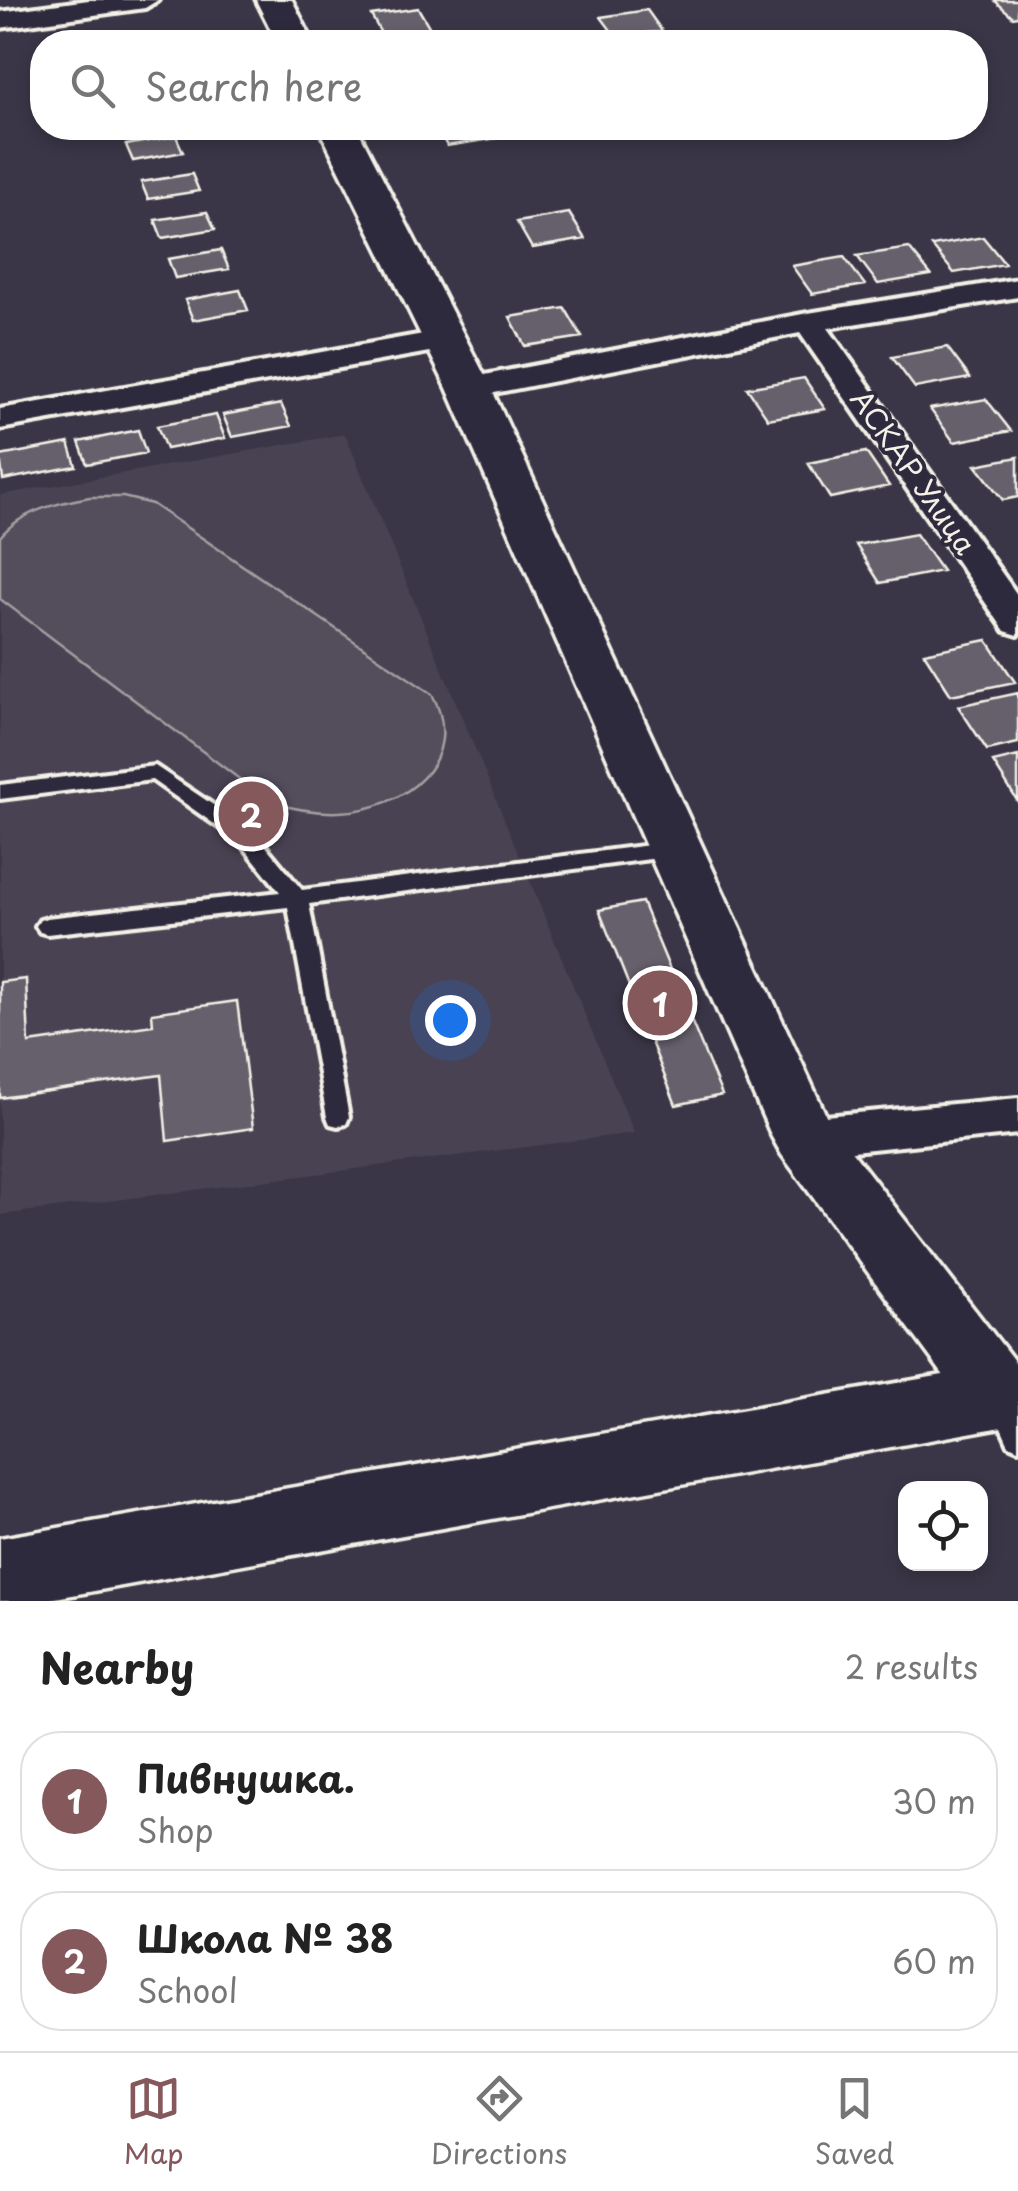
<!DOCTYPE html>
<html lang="en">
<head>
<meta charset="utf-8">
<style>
  body { margin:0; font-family:"Playpen Sans",sans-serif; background:#f2f2f2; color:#222 }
  .controls { position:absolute; right:30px; bottom:30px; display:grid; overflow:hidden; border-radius:20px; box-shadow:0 5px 15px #0003 }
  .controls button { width:90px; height:90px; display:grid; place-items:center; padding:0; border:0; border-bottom:2px solid #e0e0e0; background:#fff; color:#222; font:50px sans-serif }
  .you { position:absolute; left:450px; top:1020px; width:35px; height:35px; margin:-25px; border:8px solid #fff; border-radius:50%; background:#1a73e8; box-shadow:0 0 0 15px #1a73e833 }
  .badge { display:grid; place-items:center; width:65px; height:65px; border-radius:50%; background:#85585c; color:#fff; font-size:32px; font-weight:700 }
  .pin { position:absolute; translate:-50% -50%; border:5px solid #fff; box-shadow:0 2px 10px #0006 }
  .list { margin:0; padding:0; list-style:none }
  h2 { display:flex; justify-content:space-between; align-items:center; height:130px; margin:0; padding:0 40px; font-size:42px }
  h2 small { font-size:32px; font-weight:400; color:#767676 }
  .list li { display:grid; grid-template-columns:65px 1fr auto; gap:30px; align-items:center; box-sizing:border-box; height:140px; margin:0 20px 20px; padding:0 20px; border:2px solid #e0e0e0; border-radius:40px }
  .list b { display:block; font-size:38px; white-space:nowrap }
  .list p { margin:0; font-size:32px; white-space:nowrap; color:#767676 }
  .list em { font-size:32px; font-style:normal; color:#767676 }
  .icon { flex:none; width:55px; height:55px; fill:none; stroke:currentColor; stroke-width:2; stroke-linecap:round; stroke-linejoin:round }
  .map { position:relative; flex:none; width:1018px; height:1601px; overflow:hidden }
  .search { position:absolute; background:#fff; box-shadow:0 5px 15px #0003; left:30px; right:30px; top:30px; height:110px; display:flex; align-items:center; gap:25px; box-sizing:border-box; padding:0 35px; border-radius:40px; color:#767676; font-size:38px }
  .sheet { height:450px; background:#fff }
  nav { display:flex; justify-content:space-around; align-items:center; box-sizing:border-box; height:140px; border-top:2px solid #e0e0e0; background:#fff; font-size:28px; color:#767676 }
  nav a { display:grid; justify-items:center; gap:5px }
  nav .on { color:#85585c }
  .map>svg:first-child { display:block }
  .built { fill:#484352 }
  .green { fill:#534e5c; stroke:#a4a0a2; stroke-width:2.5 }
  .building { fill:#65616c; stroke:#f4f1e8; stroke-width:2.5 }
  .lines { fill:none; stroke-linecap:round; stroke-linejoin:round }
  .lane-casing { stroke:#f4f1e8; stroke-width:8 }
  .street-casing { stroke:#f4f1e8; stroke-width:8 }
  .secondary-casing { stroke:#f4f1e8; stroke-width:7 }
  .highway-casing { stroke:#f4f1e8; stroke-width:7 }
  .lane { fill:#2f2a3d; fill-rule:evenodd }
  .street { fill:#2f2a3d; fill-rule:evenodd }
  .secondary { fill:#2f2a3d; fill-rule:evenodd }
  .highway { fill:#2f2a3d; fill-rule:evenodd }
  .labels { text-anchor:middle; stroke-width:8; stroke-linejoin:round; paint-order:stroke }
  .street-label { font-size:28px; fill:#f4f1e8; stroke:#2f2a3d }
</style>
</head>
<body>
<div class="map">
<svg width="1018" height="1601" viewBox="0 0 1018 1601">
  <rect width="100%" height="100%" fill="#3b3647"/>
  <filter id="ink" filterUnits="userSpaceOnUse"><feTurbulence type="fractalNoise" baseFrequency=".01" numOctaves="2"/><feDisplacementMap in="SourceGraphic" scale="20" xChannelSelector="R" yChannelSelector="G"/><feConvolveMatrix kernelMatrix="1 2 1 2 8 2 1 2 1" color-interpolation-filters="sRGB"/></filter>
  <g filter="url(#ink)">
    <path class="built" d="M345,434L634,1133L0,1215V495Z"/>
    <path class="green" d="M90,497H123L152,504L432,694C468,761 404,810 339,812C314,813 293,809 270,802L0,599V537C22,510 58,503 90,497Z"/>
    <path class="building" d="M994,0H1018V16L1013,17Z
      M418,8L430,28L382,35L371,15Z
      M647,10L662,31L616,37L601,17Z
      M437,128H491L497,138L447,146Z
      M685,128H739L741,131L693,138Z
      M176,136L183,152L133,161L126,145Z
      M192,174L199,191L148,199L141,182Z
      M207,212L215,229L162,238L155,220Z
      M569,213L585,239L532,248L517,222Z
      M983,237L1005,264L954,273L932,246Z
      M909,248L931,275L878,284L857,256Z
      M221,250L229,269L175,278L168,259Z
      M844,257L865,285L812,294L792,266Z
      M240,290L248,310L193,320L185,300Z
      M565,308L582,337L525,346L510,317Z
      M947,347L970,378L915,388L892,357Z
      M804,378L825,409L768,419L747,388Z
      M986,399L1011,431L954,442L930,409Z
      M281,404L291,426L232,437L223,415Z
      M216,415L225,438L166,449L157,426Z
      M138,430L146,453L87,464L79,442Z
      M69,443L76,466L3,480L0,456Z
      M866,452L889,486L830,498L808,463Z
      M1018,457V497L1003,500L976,465Z
      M916,534L942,571L880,583L856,545Z
      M987,640L1015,682L951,695L924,653Z
      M1018,693V743L987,750L958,706Z
      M1018,756V802L993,762Z
      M642,902L722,1095L676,1105L599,910Z
      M26,979L29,1043L153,1025L152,1013L237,1001L253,1128L167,1141L161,1075L0,1098V982Z"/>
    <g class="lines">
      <defs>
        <path id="lane" d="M155,766L255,833L302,890L673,842L683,849L673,856L309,904L349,1117L346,1124L338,1126L330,1124L327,1117L288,907L47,934L40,932L36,926L40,920L47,918L280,892L241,843L152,780L0,799V785Z
          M1003,1391L1012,1394L1018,1407V1449L1009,1445L990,1402L994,1394Z"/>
        <path id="street" d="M89,0H158L145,8L0,28V12Z
          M1018,279V297L828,328L1018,596V635L1005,631L800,333L469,398L457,395L453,388L457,381L469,378L808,313Z
          M446,330L457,333L462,340L457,347L0,429V409Z
          M1018,1098V1134L804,1156L788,1150L781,1137L788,1124L804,1118Z"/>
        <path id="secondary" d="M256,0H292L313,42H277Z
          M319,128H357L491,388L829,1122L1018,1366V1420L1000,1427L975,1418L782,1155L772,1137L447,388Z"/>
        <path id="highway" d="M1018,1362V1424L39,1601H0V1538Z"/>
      </defs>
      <use href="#lane" class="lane-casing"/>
      <use href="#street" class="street-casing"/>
      <use href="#secondary" class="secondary-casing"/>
      <use href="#highway" class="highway-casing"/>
      <use href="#lane" class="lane"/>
      <use href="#street" class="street"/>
      <use href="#secondary" class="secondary"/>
      <use href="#highway" class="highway"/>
    </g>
  </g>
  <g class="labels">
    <g class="street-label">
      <text transform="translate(913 472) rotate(55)" y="10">АСКАР Улица</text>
    </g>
  </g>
</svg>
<div class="controls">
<button><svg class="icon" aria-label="locate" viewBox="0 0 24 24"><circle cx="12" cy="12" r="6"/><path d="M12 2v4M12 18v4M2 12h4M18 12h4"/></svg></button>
</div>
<div class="you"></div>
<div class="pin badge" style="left:660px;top:1003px">1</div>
<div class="pin badge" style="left:251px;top:814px">2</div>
<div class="search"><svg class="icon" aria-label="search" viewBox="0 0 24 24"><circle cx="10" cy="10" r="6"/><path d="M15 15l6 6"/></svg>Search here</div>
</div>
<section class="sheet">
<h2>Nearby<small>2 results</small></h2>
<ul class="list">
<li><span class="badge">1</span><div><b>Пивнушка.</b><p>Shop</p></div><em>30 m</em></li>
<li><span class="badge">2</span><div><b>Школа № 38</b><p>School</p></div><em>60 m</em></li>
</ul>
</section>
<nav>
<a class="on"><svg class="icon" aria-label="map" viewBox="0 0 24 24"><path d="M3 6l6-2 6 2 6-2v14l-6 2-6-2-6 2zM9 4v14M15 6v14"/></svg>Map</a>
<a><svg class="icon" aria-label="directions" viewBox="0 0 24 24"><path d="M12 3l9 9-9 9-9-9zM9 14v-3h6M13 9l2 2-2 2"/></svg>Directions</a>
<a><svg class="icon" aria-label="saved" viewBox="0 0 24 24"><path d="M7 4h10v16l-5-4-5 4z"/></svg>Saved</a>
</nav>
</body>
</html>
